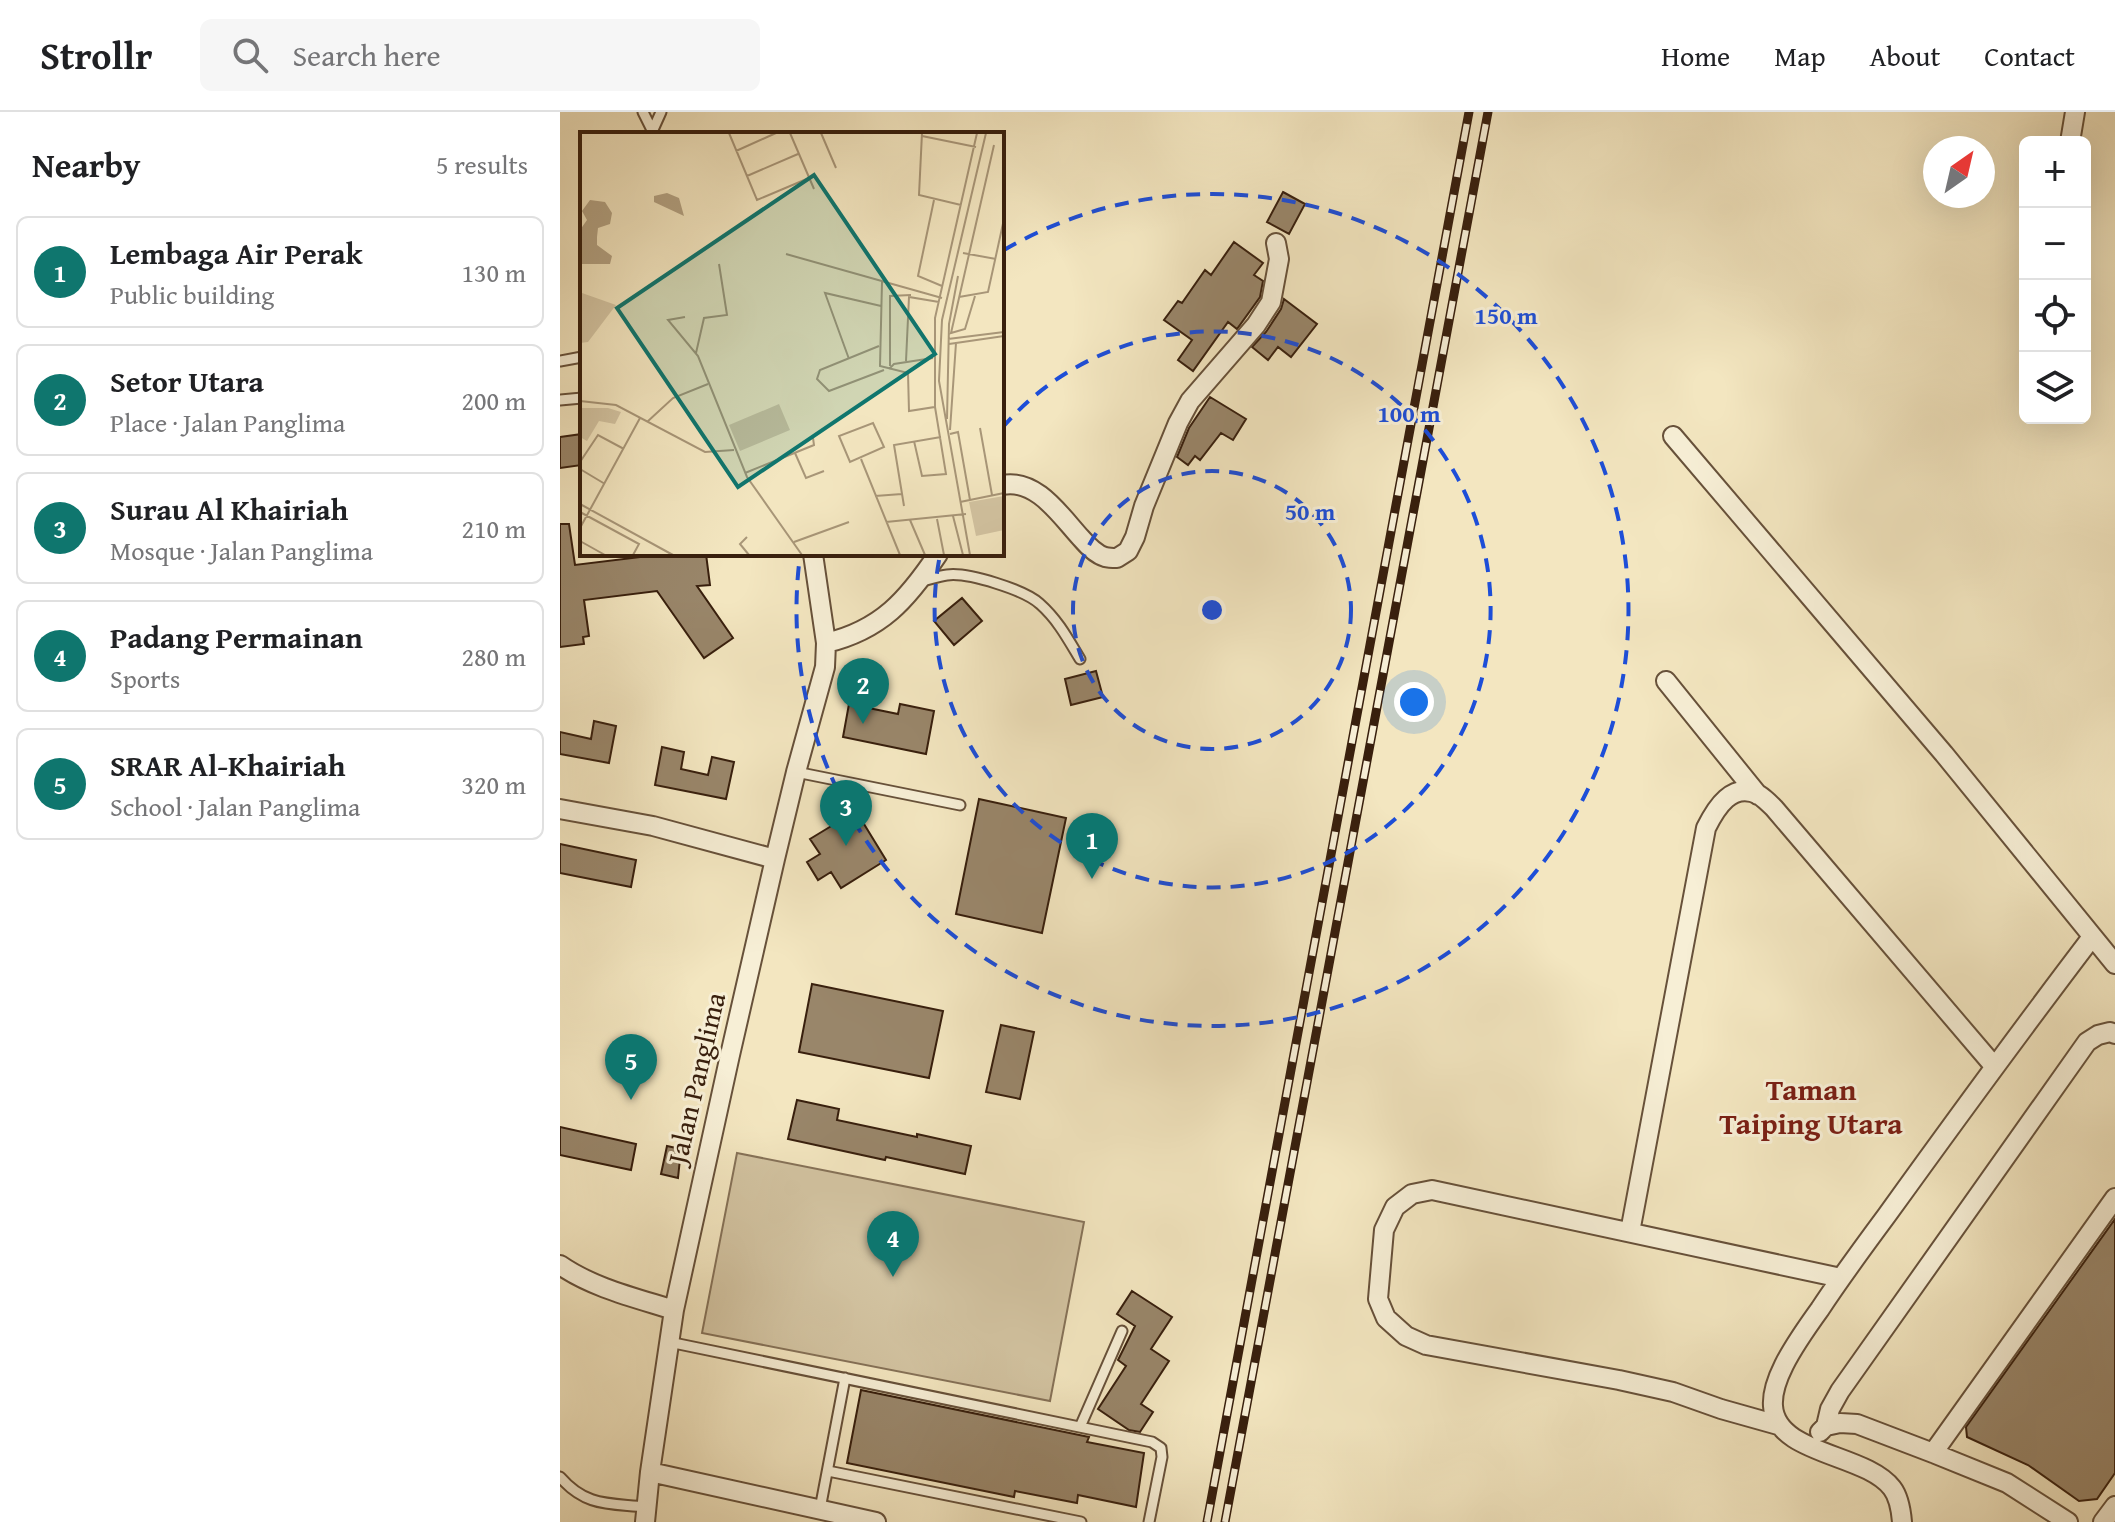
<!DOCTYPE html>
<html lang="en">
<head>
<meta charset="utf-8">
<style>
  body { margin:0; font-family:"Gentium Book Plus",serif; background:#f6f6f6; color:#202124 }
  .controls { position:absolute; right:24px; top:24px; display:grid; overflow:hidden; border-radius:12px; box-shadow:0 8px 32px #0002 }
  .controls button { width:72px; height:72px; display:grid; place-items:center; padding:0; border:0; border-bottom:2px solid #e0e0e0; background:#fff; color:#202124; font:40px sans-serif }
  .compass { position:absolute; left:1363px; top:24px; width:72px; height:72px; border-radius:50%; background:#fff; box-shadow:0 8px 32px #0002; rotate:34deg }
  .you { position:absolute; left:854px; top:590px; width:28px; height:28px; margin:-20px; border:6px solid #fff; border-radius:50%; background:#1a73e8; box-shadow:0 0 0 12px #1a73e833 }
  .badge { display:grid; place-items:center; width:52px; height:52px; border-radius:50%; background:#0f766e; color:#fff; font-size:26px; font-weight:700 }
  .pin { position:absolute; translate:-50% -66px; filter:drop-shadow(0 2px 4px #0008) }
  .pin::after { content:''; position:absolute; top:42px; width:28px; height:24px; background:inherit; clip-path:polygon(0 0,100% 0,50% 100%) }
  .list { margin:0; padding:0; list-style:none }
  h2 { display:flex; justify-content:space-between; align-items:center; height:104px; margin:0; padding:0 32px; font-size:34px }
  h2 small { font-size:26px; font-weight:400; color:#757577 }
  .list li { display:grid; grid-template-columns:52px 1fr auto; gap:24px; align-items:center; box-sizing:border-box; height:112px; margin:0 16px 16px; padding:0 16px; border:2px solid #e0e0e0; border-radius:12px }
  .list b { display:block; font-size:30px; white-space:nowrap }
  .list p { margin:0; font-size:26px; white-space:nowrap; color:#757577 }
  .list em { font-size:26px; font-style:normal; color:#757577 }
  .icon { flex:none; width:44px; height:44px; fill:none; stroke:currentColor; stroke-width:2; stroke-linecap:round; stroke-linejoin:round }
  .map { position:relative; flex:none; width:1555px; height:1410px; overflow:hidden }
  header { display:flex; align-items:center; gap:48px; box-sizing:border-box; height:112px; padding:0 40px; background:#fff; border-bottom:2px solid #e0e0e0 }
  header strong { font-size:38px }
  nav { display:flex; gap:44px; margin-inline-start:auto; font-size:28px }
  .search { width:560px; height:72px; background:#f6f6f6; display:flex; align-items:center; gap:20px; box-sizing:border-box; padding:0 28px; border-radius:12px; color:#757577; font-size:30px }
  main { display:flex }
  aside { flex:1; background:#fff }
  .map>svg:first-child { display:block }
  .green { fill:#d3c4a2; stroke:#867258; stroke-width:2 }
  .building { fill:#99866a; stroke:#381f0d; stroke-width:2 }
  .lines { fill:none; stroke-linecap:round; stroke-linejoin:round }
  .lane-casing { stroke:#67513a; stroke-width:13 }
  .street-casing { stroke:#67513a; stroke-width:22 }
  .lane { stroke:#f7efd6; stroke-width:9 }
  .street { stroke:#f7efd6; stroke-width:18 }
  .rail-casing { stroke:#381f0d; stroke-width:9 }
  .rail { stroke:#f7efd6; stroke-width:6; stroke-dasharray:18; stroke-linecap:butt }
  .ring { fill:none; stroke:#1d4ed8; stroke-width:4; stroke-dasharray:14 10 }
  .labels { text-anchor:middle; stroke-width:6; stroke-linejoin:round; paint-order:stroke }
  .street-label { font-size:28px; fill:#381f0d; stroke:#f7efd6 }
  .neighbourhood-label { font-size:30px; font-weight:bold; fill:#7a1f14; stroke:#f7efd6 }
  .inset-road { fill:none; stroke:#a89678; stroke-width:2 }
  .view { fill:#0f766e; fill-opacity:0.15; stroke:#0f766e; stroke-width:4 }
  .inset-edge { fill:none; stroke:#381f0d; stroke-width:4 }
  .centre { fill:#1d4ed8; stroke:#f7efd6; stroke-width:4 }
  .ring-label { font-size:24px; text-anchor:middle; font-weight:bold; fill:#1d4ed8; stroke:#f7efd6; stroke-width:6; stroke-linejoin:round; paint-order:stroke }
</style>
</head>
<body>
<header>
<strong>Strollr</strong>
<div class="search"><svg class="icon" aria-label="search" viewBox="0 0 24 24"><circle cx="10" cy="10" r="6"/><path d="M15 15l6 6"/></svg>Search here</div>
<nav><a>Home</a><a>Map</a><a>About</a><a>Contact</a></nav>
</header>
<main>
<aside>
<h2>Nearby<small>5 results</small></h2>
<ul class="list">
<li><span class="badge">1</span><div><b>Lembaga Air Perak</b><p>Public building</p></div><em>130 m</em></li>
<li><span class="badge">2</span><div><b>Setor Utara</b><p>Place · Jalan Panglima</p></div><em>200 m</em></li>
<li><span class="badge">3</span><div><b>Surau Al Khairiah</b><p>Mosque · Jalan Panglima</p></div><em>210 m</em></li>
<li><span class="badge">4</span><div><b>Padang Permainan</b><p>Sports</p></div><em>280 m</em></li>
<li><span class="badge">5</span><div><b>SRAR Al-Khairiah</b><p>School · Jalan Panglima</p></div><em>320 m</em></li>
</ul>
</aside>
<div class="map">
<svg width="1555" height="1410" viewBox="0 0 1555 1410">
  <rect width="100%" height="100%" fill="#f3e6c0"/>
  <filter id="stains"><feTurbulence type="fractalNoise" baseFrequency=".0025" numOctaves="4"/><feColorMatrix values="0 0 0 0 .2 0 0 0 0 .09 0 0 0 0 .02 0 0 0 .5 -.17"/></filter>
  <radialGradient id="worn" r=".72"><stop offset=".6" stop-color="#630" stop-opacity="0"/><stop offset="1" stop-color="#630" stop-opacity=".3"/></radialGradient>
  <path class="green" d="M177,1041L524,1110L490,1289L142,1221Z"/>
  <path class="building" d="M723,80L745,92L729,122L707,110Z
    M674,130L703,151L694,163L703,169L700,185L677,217L668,210L633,259L618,248L632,228L604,208L618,189L622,191L645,158L651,163Z
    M724,187L757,212L731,245L718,235L708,248L692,235L706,220L721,197Z
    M650,285L686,307L673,328L661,321L640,348L635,344L628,353L617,345L629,316Z
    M22,322V353L0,356V325Z
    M0,412H9L15,453L105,442H146L150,473L137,474L173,526L144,546L97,479L24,488L29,524L23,525L24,532L0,535Z
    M402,486L422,509L394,533L374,509Z
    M536,559L543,585L511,593L505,567Z
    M289,592L338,602L340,592L374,599L366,642L283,625Z
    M34,609L56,614L49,651L0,642V620L31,627Z
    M102,635L124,640L121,657L148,663L152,645L174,650L166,687L95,673Z
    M419,687L506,706L482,821L396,802Z
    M296,699L326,748L281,776L271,760L258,768L247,750L260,742L250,727Z
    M0,732L76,748L71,775L0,761Z
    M252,872L383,899L369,966L239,940Z
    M441,913L474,920L460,987L426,980Z
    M237,988L279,997L277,1008L357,1025V1022L411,1034L405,1062L326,1045L325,1048L228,1027Z
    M0,1015L76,1032L71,1058L0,1043Z
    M107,1034L121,1037L118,1066L101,1062Z
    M1555,1107V1361L1537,1387L1519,1389L1468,1353L1407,1325L1406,1315Z
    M572,1179L612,1205L591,1237L609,1249L581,1292L593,1300L580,1320L569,1318L538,1297L566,1254L558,1248L575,1214L557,1202Z
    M301,1278L529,1325L527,1330L584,1341L576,1395L518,1383L517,1391L455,1379L454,1385L287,1351Z"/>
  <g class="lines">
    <defs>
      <path id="lane" d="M83,0L94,22
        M92,20L101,0
        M0,249L22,245
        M0,288L22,286
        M363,469C371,467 379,464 387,463C408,460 465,478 480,492C498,508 508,527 520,547
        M236,660L400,693
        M109,1230L592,1330L601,1336L602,1345L589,1410
        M520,1315L562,1219
        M268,1359L521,1410
        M0,1365C26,1395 49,1391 85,1395
        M260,1397L285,1266"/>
      <path id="street" d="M1510,30L1515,0
        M1113,324L1384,642L1555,852
        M442,373C476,366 500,403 521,426C527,433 535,442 545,445C549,446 553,446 557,446L568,439L575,425L584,394L618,311L630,289L696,213L711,190L719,147L716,131
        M266,531C321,518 347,488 378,442
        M1106,569L1198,683
        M0,697L93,714L215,747
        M1070,1120L1146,716C1156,696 1172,669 1199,683C1204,686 1210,692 1214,696L1434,954
        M0,1153C33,1176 76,1186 114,1198
        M1218,1313L1161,1297L1113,1280L1059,1268L866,1233L846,1224L826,1206L818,1187L824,1118L835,1095L852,1082L872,1078L1281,1166
        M1266,1314L1270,1297L1280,1279L1527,930L1538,923L1550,920L1555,922
        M1260,1320L1266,1314L1280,1311L1297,1312L1373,1341L1447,1371L1508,1410
        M1373,1341L1555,1086
        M90,1360L316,1410
        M85,1410L90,1360L114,1198L170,943L215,747L236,660L265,555L266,531L253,442
        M1342,1410C1341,1398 1339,1385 1332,1376C1305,1341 1216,1343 1213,1294C1212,1281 1218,1265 1224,1253C1234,1233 1247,1215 1260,1197C1281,1165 1304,1134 1327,1103C1394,1010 1462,917 1532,825
        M1543,1410L1555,1394"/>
    </defs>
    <use href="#lane" class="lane-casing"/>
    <use href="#street" class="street-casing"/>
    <use href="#lane" class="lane"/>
    <use href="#street" class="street"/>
    <defs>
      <path id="rail" d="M647,1410L909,0
        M665,1410L928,0"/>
    </defs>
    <use href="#rail" class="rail-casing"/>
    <use href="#rail" class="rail"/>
  </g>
  <g class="ring">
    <circle cx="652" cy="498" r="139"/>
    <path d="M442 316A278 278 0 1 1 380 443"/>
    <path d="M444 138A416 416 0 1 1 240 444"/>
  </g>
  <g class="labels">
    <g class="street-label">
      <text transform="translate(136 966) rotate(-77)" y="10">Jalan Panglima</text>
    </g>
    <g class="neighbourhood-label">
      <text x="1251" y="988">Taman<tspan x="1251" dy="34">Taiping Utara</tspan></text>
    </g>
  </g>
  <g transform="translate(20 20)">
    <rect width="424" height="424" fill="#f3e6c0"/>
    <path d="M2,161L36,173L8,210L0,211ZM199,272L210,298L160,319L149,293ZM0,276H28L41,280L35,292L19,289L7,309L0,305ZM424,364V398L396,404L389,370Z" fill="#d3c4a2"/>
    <path d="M87,61L99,66L104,84L74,70V64ZM10,68L25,70L32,81L30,92L18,96L17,105V113L32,124L30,132H0V98L7,88L2,79Z" fill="#b3a283"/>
    <path class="inset-road" d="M149,1L177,68L229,46M210,1L234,57M241,1L256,36M342,1L339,63L381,73M342,4L396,15M156,19L196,1M167,44L218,22M354,68L338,144L362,154M383,121L416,127M206,122L362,166M302,150L300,234L328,241L329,279L355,275L366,342L342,344L334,309M395,164L385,197L371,201L414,13M379,165L408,160L424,87M105,185L88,188L118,224L167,345L222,423M368,207L424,200M369,212L424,204M299,214L240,238L237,247L249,259L304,238M116,221L124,186L147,183L139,132M269,227L245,161L301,174M326,229L329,165L359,170M310,234V164L331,163M309,237L314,232L353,226M0,269L36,273L125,320L154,318M355,275V186L397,1M367,287L369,192L378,144M67,290L93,266L128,252M293,291L304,315L270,330L259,304ZM400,296L412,363M370,298L376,211M370,302L378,300L390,368M215,321L226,346L244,339M281,327L320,423M0,330L18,303L44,317M0,337L25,352M165,341L234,313L233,306M295,364L322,362M380,370L424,361M0,372L93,423M324,374L314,313L361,305M0,380L59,412L53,423M373,384L383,423M357,387L364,423M330,388L345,423M306,390L386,382M0,396L60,286M167,405L160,412L169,423M0,409L25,423M214,410L269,390M390,423L359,249L362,188L406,1"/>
    <path class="view" d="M234,43L355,222L158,355L37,176Z"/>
    <rect width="424" height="424" class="inset-edge"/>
  </g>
  <circle cx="652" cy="498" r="12" class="centre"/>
  <g class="ring-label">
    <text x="946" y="212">150 m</text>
    <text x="849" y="310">100 m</text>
    <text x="750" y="408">50 m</text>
  </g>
  <rect width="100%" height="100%" filter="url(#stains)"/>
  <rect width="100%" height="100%" fill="url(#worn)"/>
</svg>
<div class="controls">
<button>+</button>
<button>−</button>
<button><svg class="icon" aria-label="locate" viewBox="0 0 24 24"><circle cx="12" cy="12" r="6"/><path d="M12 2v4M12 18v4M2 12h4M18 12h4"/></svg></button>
<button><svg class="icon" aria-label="layers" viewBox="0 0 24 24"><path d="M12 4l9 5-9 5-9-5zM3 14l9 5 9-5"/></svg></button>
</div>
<svg class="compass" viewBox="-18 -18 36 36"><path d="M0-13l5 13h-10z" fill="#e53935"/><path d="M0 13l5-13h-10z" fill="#757577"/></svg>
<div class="you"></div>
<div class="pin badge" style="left:532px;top:767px">1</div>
<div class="pin badge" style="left:303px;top:612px">2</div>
<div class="pin badge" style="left:286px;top:734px">3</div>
<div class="pin badge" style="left:333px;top:1165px">4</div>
<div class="pin badge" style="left:71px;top:988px">5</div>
</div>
</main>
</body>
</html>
